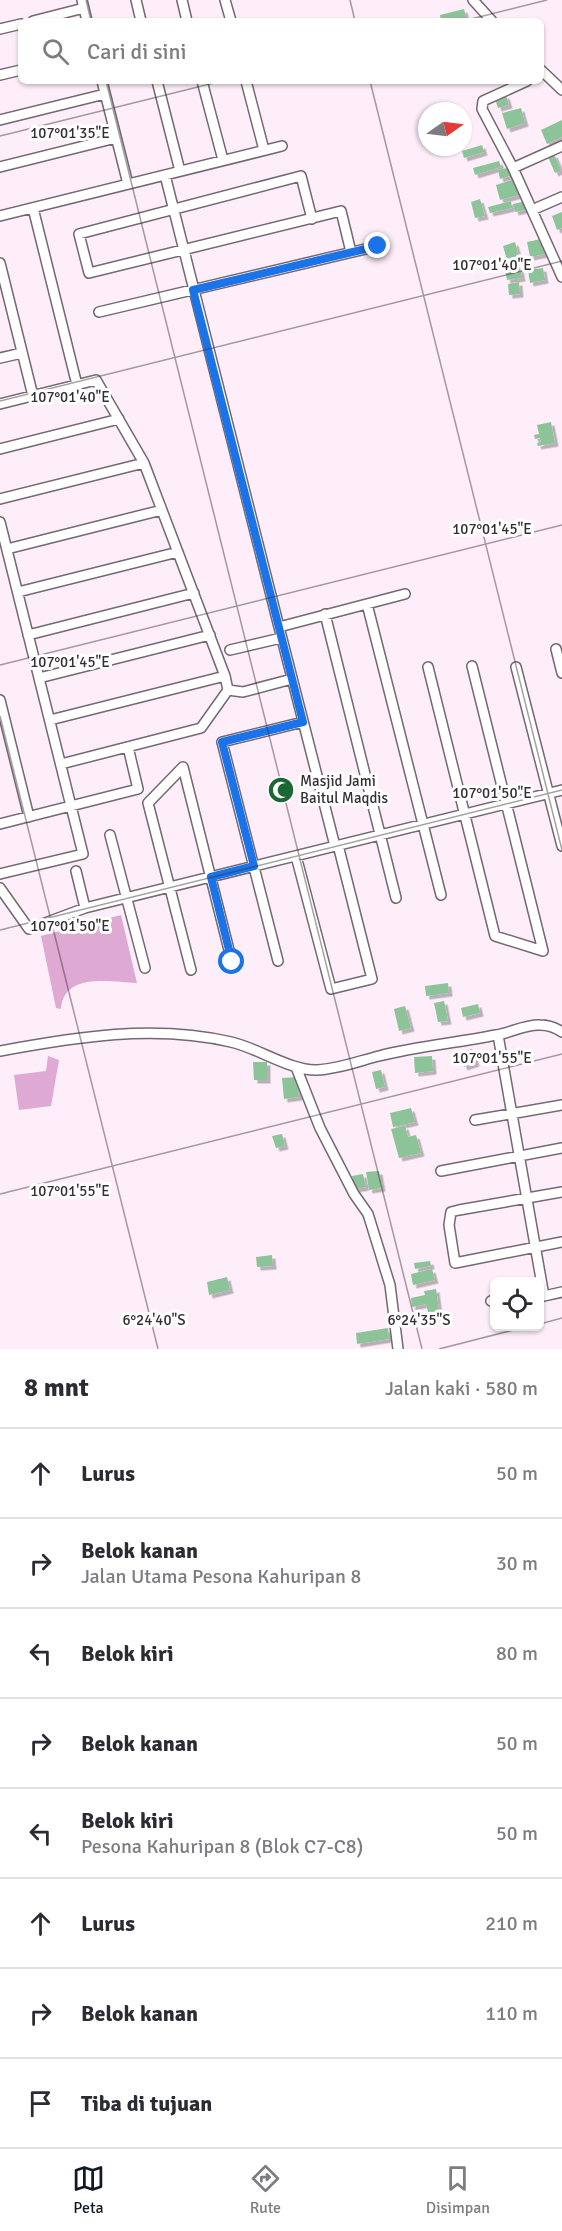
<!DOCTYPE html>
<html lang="id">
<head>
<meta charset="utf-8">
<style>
  body { margin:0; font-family:Signika,sans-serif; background:#f2f2f3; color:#2b2b33 }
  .controls { position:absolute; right:18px; bottom:18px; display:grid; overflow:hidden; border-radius:9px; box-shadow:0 2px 4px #0004 }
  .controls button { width:54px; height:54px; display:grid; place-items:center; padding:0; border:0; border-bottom:2px solid #e1e1e2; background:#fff; color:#2b2b33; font:30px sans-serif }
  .compass { position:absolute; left:418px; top:102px; width:54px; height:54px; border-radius:50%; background:#fff; box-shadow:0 2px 4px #0004; rotate:76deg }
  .stop { position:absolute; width:18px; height:18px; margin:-14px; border:4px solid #1a73e8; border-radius:50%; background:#fff }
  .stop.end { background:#1a73e8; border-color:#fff; box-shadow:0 2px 6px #0008 }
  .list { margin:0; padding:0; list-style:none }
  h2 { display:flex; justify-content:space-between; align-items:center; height:78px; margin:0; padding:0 24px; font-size:26px }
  h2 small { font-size:20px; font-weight:400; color:#7c7c81 }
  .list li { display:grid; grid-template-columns:39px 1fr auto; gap:18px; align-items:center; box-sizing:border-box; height:90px; padding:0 24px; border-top:2px solid #e1e1e2 }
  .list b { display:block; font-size:22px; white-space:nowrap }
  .list p { margin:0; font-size:20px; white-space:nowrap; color:#7c7c81 }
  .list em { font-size:20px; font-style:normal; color:#7c7c81 }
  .icon { flex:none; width:33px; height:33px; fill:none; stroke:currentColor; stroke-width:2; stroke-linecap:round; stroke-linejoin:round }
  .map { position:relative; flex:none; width:562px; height:1349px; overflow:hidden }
  .search { position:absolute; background:#fff; box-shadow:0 2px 4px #0004; left:18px; right:18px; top:18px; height:66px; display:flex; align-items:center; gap:15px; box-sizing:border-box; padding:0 21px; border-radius:9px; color:#7c7c81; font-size:22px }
  .sheet { height:798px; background:#fff }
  nav { display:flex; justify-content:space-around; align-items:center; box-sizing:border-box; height:84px; border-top:2px solid #e1e1e2; background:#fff; font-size:16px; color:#7c7c81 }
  nav a { display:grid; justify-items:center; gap:3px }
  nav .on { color:#111827 }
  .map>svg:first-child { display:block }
  .water { fill:#dea9d3 }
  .building { fill:#8dc398; filter:url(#shadow) }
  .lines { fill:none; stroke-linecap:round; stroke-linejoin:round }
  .street-casing { stroke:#756872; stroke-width:12 }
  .street { stroke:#fff; stroke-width:9 }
  .route { stroke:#1a73e8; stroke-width:8 }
  .ticks { fill:none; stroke:#352f34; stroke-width:1.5; stroke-opacity:0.45 }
  .labels { text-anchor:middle; stroke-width:6; stroke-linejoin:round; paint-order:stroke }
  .poi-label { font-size:15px; fill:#352f34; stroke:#fff; text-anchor:start }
  .ticks-label { font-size:15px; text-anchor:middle; fill:#352f34; stroke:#fff; stroke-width:6; stroke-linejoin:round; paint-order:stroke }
</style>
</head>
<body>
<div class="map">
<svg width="562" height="1349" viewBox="0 0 562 1349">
  <defs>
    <filter id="shadow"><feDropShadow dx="3.5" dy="3.5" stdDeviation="0" flood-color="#0004"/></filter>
  </defs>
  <rect width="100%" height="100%" fill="#fdeef9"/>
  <path class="water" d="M121,915L137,983C110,982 64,972 61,1009L56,1008L41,936Z
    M48,1056L59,1060L51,1106L19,1110L14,1075L46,1071Z"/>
  <path class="building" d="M464,9L467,21H441L440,15Z
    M506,95L509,105L498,108L495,99Z
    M521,108L525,123L507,129L502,113Z
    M562,120V137L547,144L541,130Z
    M482,145L484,152L464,158L462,151Z
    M554,154L561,170L555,173L548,157Z
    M499,161L501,167L475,175L473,168Z
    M511,167L513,175L500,179L498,170Z
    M515,179L519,195L500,200L496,185Z
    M480,199L485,216L475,218L471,202Z
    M511,201L512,208L490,213L488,207Z
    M526,201L529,209L515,212L513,204Z
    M562,212V228L557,230L552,216Z
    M541,239L545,254L530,257L527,242Z
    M515,242L519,257L507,260L503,246Z
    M520,267L522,278L507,280L505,269Z
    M543,268L545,280L530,283L528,270Z
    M519,282L520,294L509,295L508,284Z
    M551,422L555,443L538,446L537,443L541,442L540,438L535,439L534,435L539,434L537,425Z
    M448,983L449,993L426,996L425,986Z
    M444,1001L448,1021L438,1022L434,1003Z
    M478,1004L480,1013L463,1017L461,1008Z
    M405,1006L411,1028L399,1031L394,1009Z
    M472,1049L476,1063L464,1067L459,1053Z
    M432,1056L433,1071L415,1073L414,1057Z
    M253,1062H267V1080H254Z
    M381,1070L385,1087L376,1089L372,1072Z
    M297,1077L299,1097L284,1099L282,1078Z
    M411,1108L415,1122L393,1127L390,1113Z
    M405,1126L408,1137L416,1135L421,1153L399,1158L391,1129Z
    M282,1134L285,1146L276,1148L272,1136Z
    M379,1171L382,1188L369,1190L366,1172Z
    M363,1174L366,1187L355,1189L352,1176Z
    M272,1255L273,1266L257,1267L256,1257Z
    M430,1261L431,1266L415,1269L414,1263Z
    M432,1269L435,1280L413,1285L411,1274Z
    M227,1277L230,1290L209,1295L207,1282Z
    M436,1289L439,1311L428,1312L426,1304L412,1307L411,1298L425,1295L424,1291Z
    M388,1328L389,1339L357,1344L356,1333Z"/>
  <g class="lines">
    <defs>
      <path id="street" d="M82,0L87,21
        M136,0L141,21
        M182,0L187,21
        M225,0L231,21
        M473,0L492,21
        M33,21L84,8
        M0,29L21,24
        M541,70L562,90
        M0,75L21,70
        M102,81L128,184
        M157,81L180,171
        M202,81L223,160
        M246,81L264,150
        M527,81L483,101L482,109L513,168L562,277
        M0,120L105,94
        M0,167L116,138
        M513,168L562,146
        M165,175L279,627
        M33,208L77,385
        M532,210L562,197
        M0,216L282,146
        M312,219L301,176L79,234L89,273L341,211L351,252
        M0,263L33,396
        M99,312L378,246
        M0,358L22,353
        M0,404L96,380L144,463L225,676L228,690L201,728L61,764
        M0,449L119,419
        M0,499L144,463
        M0,522L83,854L0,874
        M7,549L162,510
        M18,592L178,552
        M367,604L441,895
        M325,614L396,898
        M28,635L194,593
        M556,649L562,673
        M230,650L281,638
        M428,667L495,936L543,951L472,666
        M516,667L562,846
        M39,678L210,635
        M228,690L243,692L292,679
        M0,700L29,817
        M50,720L225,676
        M0,824L138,789L128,747
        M110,835L145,968
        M335,846L279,627L405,594
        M296,856L331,989L372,979L338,845
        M76,871L85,908
        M0,888L29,929L85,908L562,790
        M278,961L222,742L303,722
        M191,970L148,803L183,767L232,962
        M498,1035L544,1296L562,1292
        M0,1051C76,1037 154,1024 231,1042C258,1048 291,1071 317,1070C338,1069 359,1061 379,1056C418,1046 457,1043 496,1035C510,1033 526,1024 540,1025C548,1025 556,1028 562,1032
        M296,1067L320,1128L354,1194L368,1214L390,1285L398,1349
        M475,1120L562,1105
        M441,1171L562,1148
        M562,1192L459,1210L451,1212L449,1225L455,1263L562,1242
        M491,1301L494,1300"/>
    </defs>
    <use href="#street" class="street-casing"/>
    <use href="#street" class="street"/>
  </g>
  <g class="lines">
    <path class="route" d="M232,962L211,877L254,866L222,742L303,722L193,290L378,246"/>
  </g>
  <path class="ticks" d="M86,0L91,21M350,0L355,21M463,21L547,0M106,81L422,1349M370,81L562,850M0,136L222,81M0,401L562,261M0,665L562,525M0,716L158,1349M0,930L562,790M0,1194L562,1054M540,1324L562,1318M439,1349L529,1326"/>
  <defs>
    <symbol id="mosque-disc" viewBox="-11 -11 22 22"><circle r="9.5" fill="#1c6736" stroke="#fff"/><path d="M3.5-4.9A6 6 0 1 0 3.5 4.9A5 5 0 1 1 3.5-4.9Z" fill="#fff"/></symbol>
  </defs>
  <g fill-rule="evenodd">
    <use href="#mosque-disc" x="266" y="775" width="30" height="30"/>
  </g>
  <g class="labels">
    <g class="poi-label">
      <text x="300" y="786">Masjid Jami<tspan x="300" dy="17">Baitul Maqdis</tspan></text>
    </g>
  </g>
  <g class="ticks-label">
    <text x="70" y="138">107°01'35"E</text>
    <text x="492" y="270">107°01'40"E</text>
    <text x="70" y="402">107°01'40"E</text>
    <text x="492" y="534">107°01'45"E</text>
    <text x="70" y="667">107°01'45"E</text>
    <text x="492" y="798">107°01'50"E</text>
    <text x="70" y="931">107°01'50"E</text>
    <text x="492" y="1063">107°01'55"E</text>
    <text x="70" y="1196">107°01'55"E</text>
    <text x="154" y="1325">6°24'40"S</text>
    <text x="419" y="1325">6°24'35"S</text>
  </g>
</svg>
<div class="controls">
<button><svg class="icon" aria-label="locate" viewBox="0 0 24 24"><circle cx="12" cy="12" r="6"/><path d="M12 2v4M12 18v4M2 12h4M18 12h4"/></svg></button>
</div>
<svg class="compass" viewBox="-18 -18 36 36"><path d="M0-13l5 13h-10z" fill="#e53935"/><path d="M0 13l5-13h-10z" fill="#7c7c81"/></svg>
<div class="stop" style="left:232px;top:962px"></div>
<div class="stop end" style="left:378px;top:246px"></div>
<div class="search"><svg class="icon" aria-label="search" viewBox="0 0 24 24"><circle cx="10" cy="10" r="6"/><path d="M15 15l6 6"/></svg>Cari di sini</div>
</div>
<section class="sheet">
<h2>8 mnt<small>Jalan kaki · 580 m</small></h2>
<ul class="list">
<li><svg class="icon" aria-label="ahead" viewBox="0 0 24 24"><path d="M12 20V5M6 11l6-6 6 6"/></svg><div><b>Lurus</b></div><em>50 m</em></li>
<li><svg class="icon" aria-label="right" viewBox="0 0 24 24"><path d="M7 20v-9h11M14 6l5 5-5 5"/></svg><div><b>Belok kanan</b><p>Jalan Utama Pesona Kahuripan 8</p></div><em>30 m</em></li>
<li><svg class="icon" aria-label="left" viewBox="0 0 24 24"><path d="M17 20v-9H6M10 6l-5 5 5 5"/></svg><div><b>Belok kiri</b></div><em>80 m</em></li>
<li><svg class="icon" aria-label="right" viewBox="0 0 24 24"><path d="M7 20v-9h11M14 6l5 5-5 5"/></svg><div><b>Belok kanan</b></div><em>50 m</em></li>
<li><svg class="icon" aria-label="left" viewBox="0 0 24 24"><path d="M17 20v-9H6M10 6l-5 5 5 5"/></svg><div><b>Belok kiri</b><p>Pesona Kahuripan 8 (Blok C7-C8)</p></div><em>50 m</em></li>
<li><svg class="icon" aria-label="ahead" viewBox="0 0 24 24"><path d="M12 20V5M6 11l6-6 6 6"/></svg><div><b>Lurus</b></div><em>210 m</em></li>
<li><svg class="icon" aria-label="right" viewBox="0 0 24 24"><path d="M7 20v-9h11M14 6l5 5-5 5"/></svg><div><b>Belok kanan</b></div><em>110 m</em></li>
<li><svg class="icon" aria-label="arrive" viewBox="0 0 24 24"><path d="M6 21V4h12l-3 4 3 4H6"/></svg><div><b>Tiba di tujuan</b></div></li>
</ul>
</section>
<nav>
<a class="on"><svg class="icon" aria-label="map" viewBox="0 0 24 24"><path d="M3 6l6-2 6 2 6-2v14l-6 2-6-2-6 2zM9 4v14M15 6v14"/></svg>Peta</a>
<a><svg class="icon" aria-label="directions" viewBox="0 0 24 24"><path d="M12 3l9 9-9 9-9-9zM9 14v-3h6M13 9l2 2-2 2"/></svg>Rute</a>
<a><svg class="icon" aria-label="saved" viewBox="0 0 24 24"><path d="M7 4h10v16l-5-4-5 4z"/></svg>Disimpan</a>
</nav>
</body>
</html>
